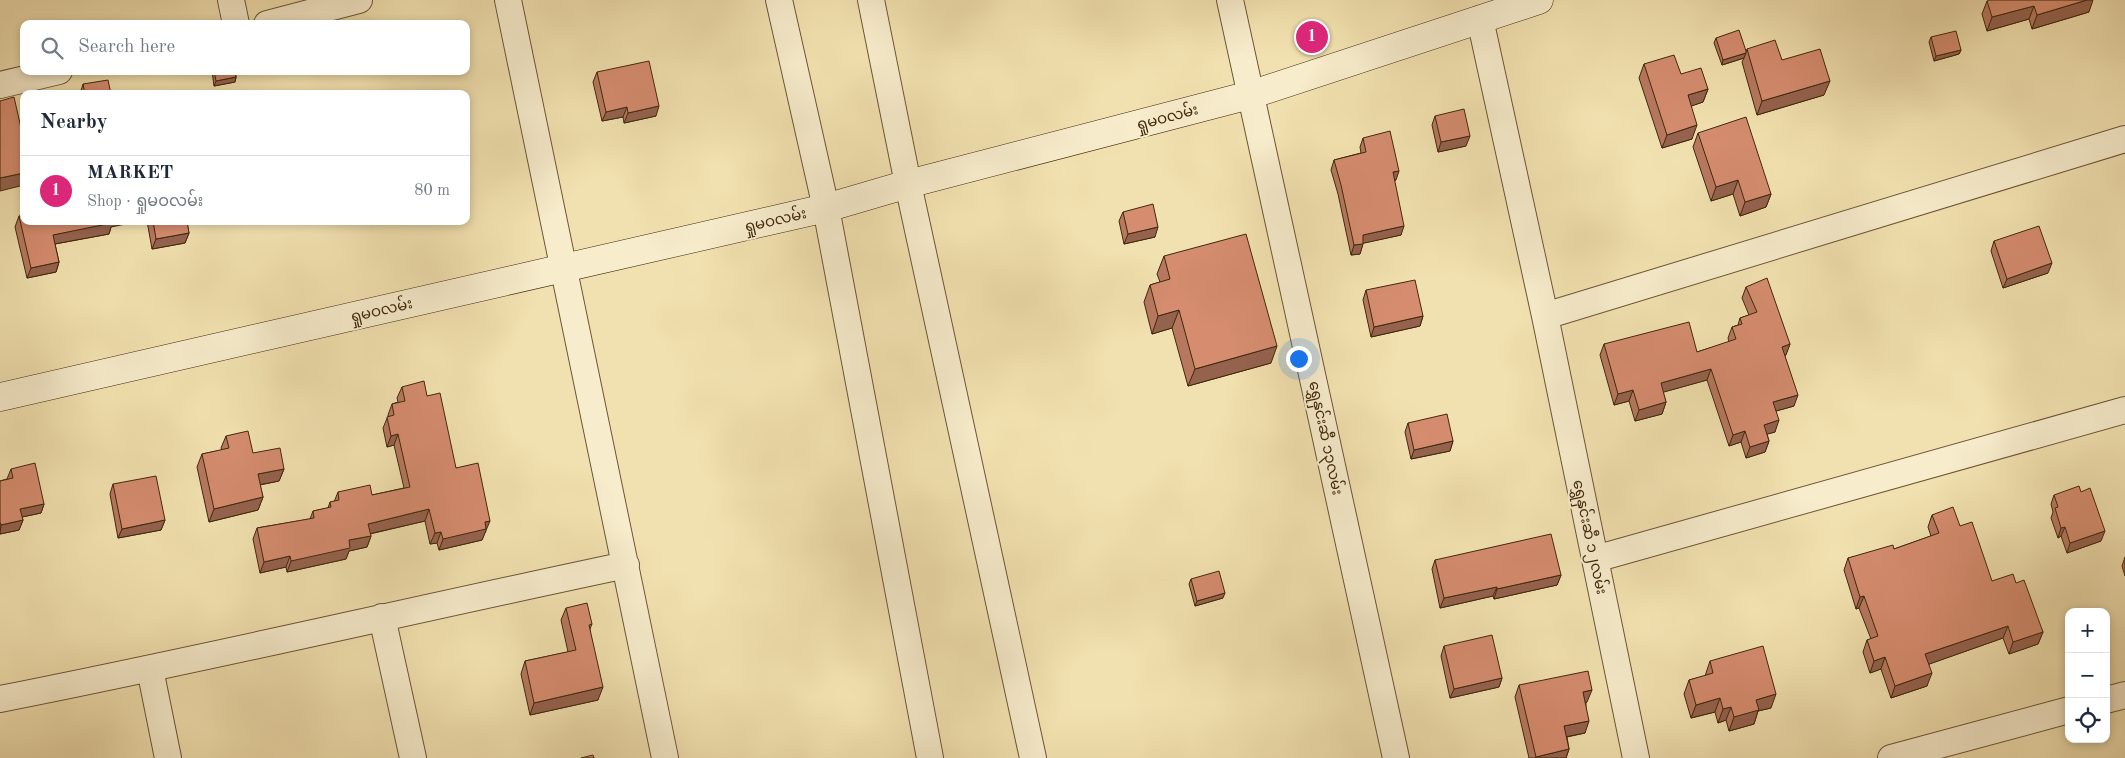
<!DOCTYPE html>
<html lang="en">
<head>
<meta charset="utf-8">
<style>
  body { margin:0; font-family:"Old Standard TT","Noto Sans Myanmar",serif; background:#f2f2f3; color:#1f2937 }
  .controls { position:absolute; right:15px; bottom:15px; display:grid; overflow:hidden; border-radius:10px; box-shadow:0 2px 8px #0003 }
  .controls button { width:45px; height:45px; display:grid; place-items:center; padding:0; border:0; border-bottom:1px solid #e0e1e3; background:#fff; color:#1f2937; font:25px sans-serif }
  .you { position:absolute; left:1298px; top:358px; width:18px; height:18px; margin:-12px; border:4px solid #fff; border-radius:50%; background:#1a73e8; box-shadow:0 0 0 8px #1a73e833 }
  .badge { display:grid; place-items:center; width:32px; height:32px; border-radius:50%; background:#db2777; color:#fff; font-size:16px; font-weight:700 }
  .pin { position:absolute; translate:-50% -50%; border:2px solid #fff; box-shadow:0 1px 5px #0006 }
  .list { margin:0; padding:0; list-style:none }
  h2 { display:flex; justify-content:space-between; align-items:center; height:65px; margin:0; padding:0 20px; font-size:21px }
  h2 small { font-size:16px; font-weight:400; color:#747a83 }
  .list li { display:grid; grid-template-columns:32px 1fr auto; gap:15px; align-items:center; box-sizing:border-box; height:70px; padding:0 20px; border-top:1px solid #e0e1e3 }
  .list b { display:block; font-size:19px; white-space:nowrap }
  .list p { margin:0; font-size:16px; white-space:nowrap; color:#747a83 }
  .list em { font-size:16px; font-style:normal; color:#747a83 }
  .icon { flex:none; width:28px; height:28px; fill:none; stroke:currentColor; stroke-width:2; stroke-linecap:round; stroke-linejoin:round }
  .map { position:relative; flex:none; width:2125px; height:758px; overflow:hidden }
  .search { position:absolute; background:#fff; box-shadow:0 2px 8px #0003; left:20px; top:20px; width:450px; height:55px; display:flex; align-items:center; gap:12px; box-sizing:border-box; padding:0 18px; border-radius:10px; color:#747a83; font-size:19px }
  .panel { position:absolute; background:#fff; box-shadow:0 2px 8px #0003; left:20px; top:90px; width:450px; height:135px; border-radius:10px }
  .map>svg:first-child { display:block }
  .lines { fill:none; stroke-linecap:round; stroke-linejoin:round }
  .street-casing { stroke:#6c5635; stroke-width:28 }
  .secondary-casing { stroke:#40280c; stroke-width:29 }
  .street { stroke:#f7eccc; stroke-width:26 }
  .secondary { stroke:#f7eccc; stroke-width:28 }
  .wall { fill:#b7785f; stroke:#40280c }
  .shaded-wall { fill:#95624e; stroke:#40280c }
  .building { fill:#d58c6f; stroke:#40280c }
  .labels { text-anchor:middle; stroke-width:4; stroke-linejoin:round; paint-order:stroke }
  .street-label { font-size:15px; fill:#40280c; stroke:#f7eccc }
</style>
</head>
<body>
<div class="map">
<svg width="2125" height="758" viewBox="0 0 2125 758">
  <rect width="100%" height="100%" fill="#f2e1b0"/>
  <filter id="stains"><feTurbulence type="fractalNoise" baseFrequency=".004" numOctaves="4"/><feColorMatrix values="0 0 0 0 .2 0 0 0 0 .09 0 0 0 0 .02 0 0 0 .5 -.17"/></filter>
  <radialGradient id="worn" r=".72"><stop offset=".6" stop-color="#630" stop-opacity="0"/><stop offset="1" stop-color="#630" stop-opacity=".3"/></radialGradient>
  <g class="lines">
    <defs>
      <path id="street" d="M231,0L236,24
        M508,0L665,758
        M779,0L826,208L930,758
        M871,0L908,184L1033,758
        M1230,0L1396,758
        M1480,19L1545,316L1636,758
        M267,24L359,0
        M0,85L59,71
        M1545,316L2125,139
        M1595,559L2125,410
        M382,617L413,758
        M150,669L168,758
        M0,699C209,658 417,609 626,565
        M2106,700L2125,695
        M1891,758L2069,710"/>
      <path id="secondary" d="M0,397L826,208L908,184L1250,95L1539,0"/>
    </defs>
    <use href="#street" class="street-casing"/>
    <use href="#secondary" class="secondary-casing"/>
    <use href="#street" class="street"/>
    <use href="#secondary" class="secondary"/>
  </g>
  <path class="wall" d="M1987,1L2089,12L2032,29L2029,19L1987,31L1982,14Z
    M1931,37L1961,50L1959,54L1934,61L1929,42Z
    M1716,38L1746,52L1747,49L1782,60L1824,95L1757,115L1742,62L1744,58L1722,65L1714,43Z
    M1644,64L1708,89L1703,102L1691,106L1692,139L1662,148L1639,78Z
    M212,71H235L236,77L235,82L214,86Z
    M597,72L656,116L624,123L623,117L602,121L593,82Z
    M83,84L111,94H80Z
    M1435,116L1466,146L1438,152L1432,125Z
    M1698,133L1771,194L1766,207L1740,216L1733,194L1711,201L1693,147Z
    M1363,138L1396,180L1394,181L1401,235L1363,243L1360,254L1351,255L1338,194L1331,170L1334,160L1361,153L1360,147Z
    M1123,212L1155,237L1124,244L1119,221Z
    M19,216L111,227L109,234L55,244L59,262L56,272L27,278L15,227Z
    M147,221H192V222L187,223L189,233L185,243L152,249Z
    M1994,241L2048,273L2003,288L1991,251Z
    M1164,256L1271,363L1188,386L1172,328L1152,334L1144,302L1150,285L1160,282L1157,274Z
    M1746,287L1790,344L1785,356L1794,406L1776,411L1775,432L1767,434L1769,441L1765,452L1746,458L1741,442L1729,446L1707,380L1663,392L1666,402L1662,414L1635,421L1629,401L1614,405L1600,355L1604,344L1697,352L1729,342L1728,338L1732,327L1738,325L1740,318L1749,315L1742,298Z
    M1366,290L1423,316L1420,326L1371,337L1363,300Z
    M402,387L427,396L456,468L486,532H485L482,540L439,550L437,543L430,544L425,521L370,534L371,536L367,547L349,551L346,559L287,572L286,567L260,573L253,539L257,528L310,519L313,511L328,508L330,502H334L338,492L372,495L404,488L394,445L387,447L383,428L388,416V415L392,404L398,402L397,398Z
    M1408,423L1453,441L1450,451L1411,459L1405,432Z
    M226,436L253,453L284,469L279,481L260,485L263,497L258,510L209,522L197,467L202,454L222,450L221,448Z
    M11,469L44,504L41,513L22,517L23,520L19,530L0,534V481L7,479Z
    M113,484L165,520L161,530L118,538L110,494Z
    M2054,495L2101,541L2067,553L2061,536L2058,538L2051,518L2053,512L2051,504Z
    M1932,515L1960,526L1992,581L2016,583L2043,632L2038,644L2009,654L2003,638L1929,664L1927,686L1891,698L1881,669L1870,673L1863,652L1867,640L1871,639L1859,608L1856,609L1844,570L1848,558L1894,549L1931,536L1928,527Z
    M2125,557V576L2122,566Z
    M1435,560L1561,575L1557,585L1494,599L1493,596L1440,608L1432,569Z
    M1191,579L1223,598L1195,606L1189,584Z
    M566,608L592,624L590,629L598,700L530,715L521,674L525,661L568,652L561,620Z
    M1444,646L1502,678L1499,687L1450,698L1441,656Z
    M1710,661L1771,708L1758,711L1754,724L1729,731L1726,720L1718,723L1715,712L1691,718L1684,694L1689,680L1705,676Z
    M1519,685L1587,702L1586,703L1585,733L1567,737L1569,749L1566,758H1529L1515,697Z"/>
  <path class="shaded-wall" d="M2087,0H2093L2089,12L2032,29L2037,15Z
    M2034,6L2029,19L1987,31L1992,17Z
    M1961,50L1959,54L1934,61L1936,56Z
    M1746,53L1744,58L1722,65L1723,60Z
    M236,77L235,82L214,86L216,81Z
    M1830,81L1824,95L1757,115L1762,101Z
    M1708,89L1703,102L1683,109L1688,95Z
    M659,106L656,116L624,123L628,113Z
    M627,107L623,117L602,121L606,112Z
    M1697,125L1692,139L1662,148L1667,135Z
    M1470,136L1466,146L1438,152L1441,142Z
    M1399,171L1396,180L1389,182L1393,172Z
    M24,173V185L0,191V178Z
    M1738,180L1733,194L1711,201L1716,187Z
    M1771,194L1766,207L1740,216L1745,202Z
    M110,221H140L111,227L109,234L49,245L53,235Z
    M1404,226L1401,235L1360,244L1363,235Z
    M1158,227L1155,237L1124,244L1128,234Z
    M189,233L185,243L152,249L156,239Z
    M1363,244L1360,254L1351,255L1354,245Z
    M59,262L56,272L27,278L31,268Z
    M2052,263L2048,273L2003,288L2007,279Z
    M1179,310L1172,328L1152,334L1158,316Z
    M1423,316L1420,326L1371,337L1374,327Z
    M1790,344L1786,355L1778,358L1782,347Z
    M1277,346L1271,363L1188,386L1195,369Z
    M1711,369L1707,380L1657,394L1661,383Z
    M1633,390L1629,401L1614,405L1618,394Z
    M1798,395L1794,406L1769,413L1773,402Z
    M1666,402L1662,414L1635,421L1639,410Z
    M1779,420L1775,432L1760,436L1764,425Z
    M1745,431L1741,442L1729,446L1733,435Z
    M398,434L394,445L387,447L391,436Z
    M1453,441L1450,451L1411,459L1414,450Z
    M1769,441L1765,452L1746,458L1750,447Z
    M284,469L279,481L253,486L258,474Z
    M263,497L258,510L209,522L214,509Z
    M44,504L41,513L17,518L20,509Z
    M429,509L425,521L364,535L368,524Z
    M23,520L19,530L0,534L1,525Z
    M165,520L161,530L118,538L122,529Z
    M490,521L482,540L439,550L443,539L485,522Z
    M2065,527L2061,536L2058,538L2061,528Z
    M2105,531L2101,541L2067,553L2070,543Z
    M441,532L437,543L430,544L435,533Z
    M371,536L367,547L349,551L346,559L287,572L291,561L349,540Z
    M290,556L286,567L260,573L264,562Z
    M1561,575L1557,585L1494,599L1497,589Z
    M1497,587L1493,596L1440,608L1444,598Z
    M1225,593L1223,598L1195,606L1197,601Z
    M1864,596L1859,608L1856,609L1860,597Z
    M2008,626L2003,638L1921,667L1925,654Z
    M2043,632L2038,644L2009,654L2013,642Z
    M1885,657L1881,669L1870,673L1874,661Z
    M1932,673L1927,686L1891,698L1895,686Z
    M1502,678L1499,687L1450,698L1454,689Z
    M603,687L598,700L530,715L534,703Z
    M1592,690L1587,702L1579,704L1583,692Z
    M1776,694L1771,708L1758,711L1754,724L1729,731L1734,717L1756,700Z
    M1720,698L1715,712L1691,718L1696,705Z
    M1731,707L1726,720L1718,723L1723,709Z
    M1589,721L1585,733L1560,738L1564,726Z
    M1569,749L1566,758H1535L1536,757Z"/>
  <path class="building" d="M1989,0H2087L2037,15L2034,6L1992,17L1987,1Z
    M1739,30L1746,51V53L1723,60L1716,38Z
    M1956,31L1961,50L1936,56L1931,37Z
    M1775,40L1782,60L1820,49L1830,81L1762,101L1747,49Z
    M1674,55L1681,74L1701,68L1708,89L1688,95L1697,125L1667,135L1644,64Z
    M649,61L659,106L628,113L627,107L606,112L597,72Z
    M214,71H235L236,77L216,81Z
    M108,80L111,94H85L83,84Z
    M14,97L24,141V173L0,178V101Z
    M1464,109L1470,136L1441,142L1435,116Z
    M1746,117L1771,194L1745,202L1738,180L1716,187L1698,133Z
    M1390,131L1399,171L1393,172L1404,226L1363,235V244L1354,245L1341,185L1334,160L1366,152L1363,138Z
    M1153,204L1158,227L1128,234L1123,212Z
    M24,215V221H112V223L53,235L59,262L31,268L19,216Z
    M153,221H187L189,233L156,239Z
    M2039,226L2052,263L2007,279L1994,241Z
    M1246,234L1277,346L1195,369L1179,310L1158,316L1150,285L1170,279L1164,256Z
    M1767,278L1790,344L1782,347L1798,395L1773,402L1779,420L1764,425L1769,441L1750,447L1745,431L1733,435L1711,369L1661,383L1666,402L1639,410L1633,390L1618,394L1604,344L1689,322L1697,352L1736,339L1732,327L1742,324L1740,318L1757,312L1746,287Z
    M1415,280L1423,316L1374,327L1366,290Z
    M424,381L427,396L440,393L456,468L478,463L490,521L485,522L486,529L443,539L441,532L435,533L429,509L368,524L371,536L349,540L350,548L291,561L290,556L264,562L257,528L314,518L313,511L331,507L330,502L339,500L338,492L370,485L372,495L410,487L398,434L391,436L387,417L394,415L392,404L405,401L402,387Z
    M1447,414L1453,441L1414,450L1408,423Z
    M248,431L253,453L280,448L284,469L258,474L263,497L214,509L202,454L229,448L226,436Z
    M35,463L44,504L20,509L23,520L1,525L0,522V481L13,478L11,469Z
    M156,476L165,520L122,529L113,484Z
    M2079,486L2081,492L2090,488L2105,531L2070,543L2065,527L2061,528L2055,508L2058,507L2054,495Z
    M1953,507L1960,526L1972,522L1992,581L2013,574L2016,583L2024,580L2043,632L2013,642L2008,626L1925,654L1932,673L1895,686L1885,657L1874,661L1867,640L1878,636L1864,596L1860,597L1848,558L1893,545L1894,549L1939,533L1932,515Z
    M1551,534L1561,575L1497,589V587L1444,598L1435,560Z
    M1219,571L1225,593L1197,601L1191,579Z
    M587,603L592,624L589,625L603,687L534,703L525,661L576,650L566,608Z
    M1492,635L1502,678L1454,689L1444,646Z
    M1763,646L1776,694L1756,700L1759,710L1734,717L1731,707L1723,709L1720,698L1696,705L1689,680L1713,673L1710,661Z
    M1588,671L1592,690L1583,692L1589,721L1564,726L1569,749L1536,757L1519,685Z
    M593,755L594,758H581Z"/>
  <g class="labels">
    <g class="street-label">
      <text transform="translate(1167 117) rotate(-15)" y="5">ရှုမဝလမ်း</text>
      <text transform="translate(775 220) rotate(-13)" y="5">ရှုမဝလမ်း</text>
      <text transform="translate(381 310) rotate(-13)" y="5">ရှုမဝလမ်း</text>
      <text transform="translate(1326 438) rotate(78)" y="5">ရွှေနှင်းဆီ ၁၃လမ်း</text>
      <text transform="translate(1590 537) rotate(78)" y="5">ရွှေနှင်းဆီ ၁၂လမ်း</text>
    </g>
  </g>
  <rect width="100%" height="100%" filter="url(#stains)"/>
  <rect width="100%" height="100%" fill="url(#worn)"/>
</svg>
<div class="controls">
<button>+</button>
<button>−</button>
<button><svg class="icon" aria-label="locate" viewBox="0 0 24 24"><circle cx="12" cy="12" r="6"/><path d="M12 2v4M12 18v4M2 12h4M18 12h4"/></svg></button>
</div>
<div class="you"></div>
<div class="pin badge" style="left:1312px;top:37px">1</div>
<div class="search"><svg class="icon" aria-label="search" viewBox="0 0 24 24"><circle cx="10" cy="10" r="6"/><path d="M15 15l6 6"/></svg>Search here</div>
<section class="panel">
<h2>Nearby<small></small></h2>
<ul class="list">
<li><span class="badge">1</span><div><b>MARKET</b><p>Shop · ရှုမဝလမ်း</p></div><em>80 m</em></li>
</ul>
</section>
</div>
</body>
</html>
